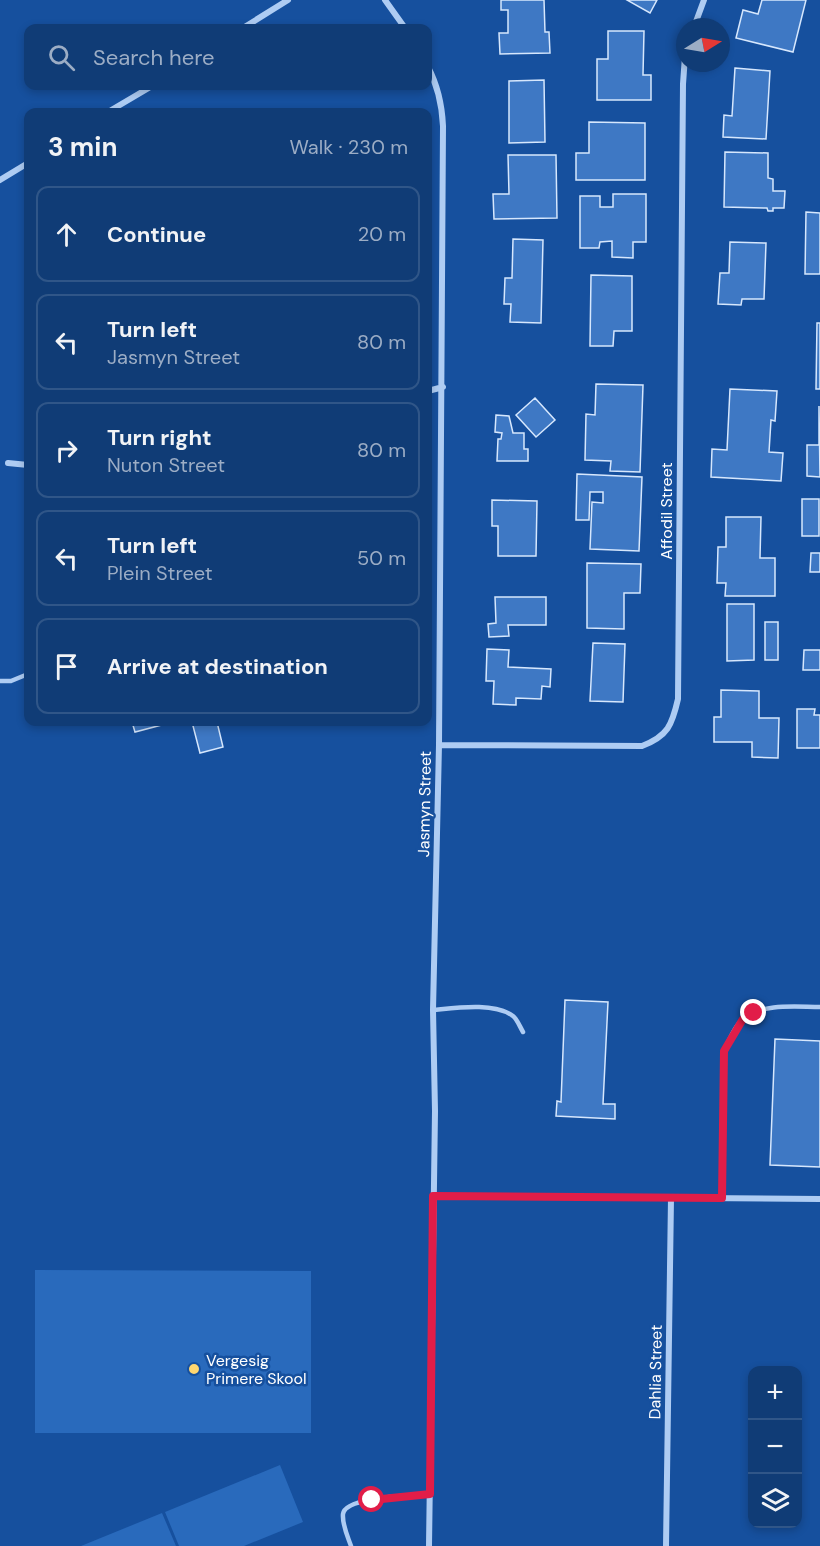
<!DOCTYPE html>
<html lang="en">
<head>
<meta charset="utf-8">
<style>
  body { margin:0; font-family:"DM Sans",sans-serif; background:#19437b; color:#f1f3f6 }
  .controls { position:absolute; right:18px; bottom:18px; display:grid; overflow:hidden; border-radius:12px; box-shadow:0 3px 9px #0003 }
  .controls button { width:54px; height:54px; display:grid; place-items:center; padding:0; border:0; border-bottom:2px solid #305688; background:#103c76; color:#f1f3f6; font:30px sans-serif }
  .compass { position:absolute; left:676px; top:18px; width:54px; height:54px; border-radius:50%; background:#103c76; box-shadow:0 3px 9px #0003; rotate:79deg }
  .stop { position:absolute; width:18px; height:18px; margin:-14px; border:4px solid #e11d48; border-radius:50%; background:#fff }
  .stop.end { background:#e11d48; border-color:#fff; box-shadow:0 2px 6px #0008 }
  .list { margin:0; padding:0; list-style:none }
  h2 { display:flex; justify-content:space-between; align-items:center; height:78px; margin:0; padding:0 24px; font-size:26px }
  h2 small { font-size:20px; font-weight:400; color:#9cadc5 }
  .list li { display:grid; grid-template-columns:39px 1fr auto; gap:18px; align-items:center; box-sizing:border-box; height:96px; margin:0 12px 12px; padding:0 12px; border:2px solid #305688; border-radius:12px }
  .list b { display:block; font-size:22px; white-space:nowrap }
  .list p { margin:0; font-size:20px; white-space:nowrap; color:#9cadc5 }
  .list em { font-size:20px; font-style:normal; color:#9cadc5 }
  .icon { flex:none; width:33px; height:33px; fill:none; stroke:currentColor; stroke-width:2; stroke-linecap:round; stroke-linejoin:round }
  .map { position:relative; flex:none; width:820px; height:1546px; overflow:hidden }
  .search { position:absolute; background:#103c76; box-shadow:0 3px 9px #0003; left:24px; top:24px; width:408px; height:66px; display:flex; align-items:center; gap:15px; box-sizing:border-box; padding:0 21px; border-radius:12px; color:#9cadc5; font-size:22px }
  .panel { position:absolute; background:#103c76; box-shadow:0 3px 9px #0003; left:24px; top:108px; width:408px; height:618px; border-radius:12px }
  .map>svg:first-child { display:block }
  .green { fill:#296abc }
  .building { fill:#3e78c4; stroke:#d6e7fd; stroke-width:1.5 }
  .lines { fill:none; stroke-linecap:round; stroke-linejoin:round }
  .lane { stroke:#aeccf3; stroke-width:4.5 }
  .street { stroke:#aeccf3; stroke-width:6 }
  .route { stroke:#e11d48; stroke-width:8 }
  .poi-dot { fill:#ffd770; stroke:#16509e; stroke-width:2 }
  .labels { text-anchor:middle; stroke-width:5; stroke-linejoin:round; paint-order:stroke }
  .street-label { font-size:16px; fill:#fff; stroke:#16509e }
  .poi-label { font-size:16px; fill:#fff; stroke:#16509e; text-anchor:start }
</style>
</head>
<body>
<div class="map">
<svg width="820" height="1546" viewBox="0 0 820 1546">
  <rect width="100%" height="100%" fill="#16509e"/>
  <path class="green" d="M35,1270L311,1271V1433H35Z
    M280,1465L303,1522L244,1546H179L165,1512Z
    M162,1513L176,1546H81Z"/>
  <path class="building" d="M501,0H544L545,32H549L550,53L500,54L499,33H508V10H501Z
    M627,0H657L650,13Z
    M762,0H806L793,52L736,38L743,10L758,14Z
    M608,31H644L643,75H651V100H597V59H608Z
    M735,68L770,71L766,139L723,137L724,115L732,116Z
    M544,80L545,142L509,143V81Z
    M589,122L645,123V180H576V153H589Z
    M725,152L768,153V178L773,179V191H785L784,208H773V211H768L767,208L724,207Z
    M508,155H556L557,218L494,219L493,194H509Z
    M613,194H646V242H633V258L612,257V241L600,242L599,248H580V196H600V207H613Z
    M806,212L820,213V274H805Z
    M513,239L543,240L541,323L510,322L511,304H504L505,278H512Z
    M730,242L766,243L764,299H742L741,305L718,304L720,273H729Z
    M591,275L632,276V331H614L613,346H590Z
    M817,323H820V389H816Z
    M596,384L643,385L640,472L610,471L611,461L585,460L586,414L595,415Z
    M730,389L777,391L775,421L771,420L769,452L783,453L781,481L711,477L712,449L727,450Z
    M535,398L555,420L536,437L516,415Z
    M819,406L820,477L807,476V445H819Z
    M496,415L509,416L513,433H524V449H528V461H497L498,439H501L502,433L495,432Z
    M577,474L642,477L639,551L590,549L592,502L603,503V492H590L589,520H576Z
    M802,499H819V536H802Z
    M492,500L537,501L536,556H498V526H492Z
    M726,517H761L760,558H775V596H725L726,583H717L718,547H726Z
    M811,553H820V572H810Z
    M587,563L641,564L640,593H624V629L587,628Z
    M495,597H546V625H508L509,636L489,637L488,624L496,623Z
    M727,604H754V660L727,661Z
    M765,622H778V660H765Z
    M593,643L625,644L623,702L590,701Z
    M487,649L509,650L508,667L551,669L550,687L542,686L541,699L516,698V705L493,704L494,681H486Z
    M804,650H820V670H803Z
    M721,690L759,691V718H779L778,758L752,757V742H714V717H721Z
    M797,709H815L814,715H820V748H797Z
    M132,722H173L135,732Z
    M192,722H217L223,747L200,753Z
    M565,1000L608,1002L603,1104H615V1119L556,1116L557,1101L561,1102Z
    M775,1039L820,1041V1167L770,1165Z"/>
  <g class="lines">
    <path class="lane" d="M0,681H11L28,674
      M433,1010C455,1008 494,1002 513,1016C517,1019 520,1027 523,1032
      M722,1198L724,1051C729,1040 735,1026 744,1018C764,1003 796,1007 820,1007
      M351,1546C348,1537 342,1525 343,1514C345,1496 414,1496 430,1494"/>
    <path class="street" d="M385,0L405,28
      M694,27L704,0
      M243,28L288,0
      M428,67C438,86 442,104 443,126L439,745L433,1010L435,1111L429,1546
      M108,112L152,86
      M0,180L28,163
      M428,391L443,387
      M8,463L28,465
      M439,745L642,746C668,736 672,725 678,699L683,84L685,56
      M433,1196L820,1199
      M666,1546L671,1198"/>
  </g>
  <g class="lines">
    <path class="route" d="M372,1500L430,1494L433,1196L722,1198L724,1051L743,1019L754,1013"/>
  </g>
  <circle class="poi-dot" cx="194" cy="1369" r="6"/>
  <g class="labels">
    <g class="street-label">
      <text transform="translate(666 511) rotate(-90)" y="6">Affodil Street</text>
      <text transform="translate(424 804) rotate(-89)" y="6">Jasmyn Street</text>
      <text transform="translate(655 1372) rotate(-89)" y="6">Dahlia Street</text>
    </g>
    <g class="poi-label">
      <text x="206" y="1366">Vergesig<tspan x="206" dy="18">Primere Skool</tspan></text>
    </g>
  </g>
</svg>
<div class="controls">
<button>+</button>
<button>−</button>
<button><svg class="icon" aria-label="layers" viewBox="0 0 24 24"><path d="M12 4l9 5-9 5-9-5zM3 14l9 5 9-5"/></svg></button>
</div>
<svg class="compass" viewBox="-18 -18 36 36"><path d="M0-13l5 13h-10z" fill="#e53935"/><path d="M0 13l5-13h-10z" fill="#9cadc5"/></svg>
<div class="stop" style="left:372px;top:1500px"></div>
<div class="stop end" style="left:754px;top:1013px"></div>
<div class="search"><svg class="icon" aria-label="search" viewBox="0 0 24 24"><circle cx="10" cy="10" r="6"/><path d="M15 15l6 6"/></svg>Search here</div>
<section class="panel">
<h2>3 min<small>Walk · 230 m</small></h2>
<ul class="list">
<li><svg class="icon" aria-label="ahead" viewBox="0 0 24 24"><path d="M12 20V5M6 11l6-6 6 6"/></svg><div><b>Continue</b></div><em>20 m</em></li>
<li><svg class="icon" aria-label="left" viewBox="0 0 24 24"><path d="M17 20v-9H6M10 6l-5 5 5 5"/></svg><div><b>Turn left</b><p>Jasmyn Street</p></div><em>80 m</em></li>
<li><svg class="icon" aria-label="right" viewBox="0 0 24 24"><path d="M7 20v-9h11M14 6l5 5-5 5"/></svg><div><b>Turn right</b><p>Nuton Street</p></div><em>80 m</em></li>
<li><svg class="icon" aria-label="left" viewBox="0 0 24 24"><path d="M17 20v-9H6M10 6l-5 5 5 5"/></svg><div><b>Turn left</b><p>Plein Street</p></div><em>50 m</em></li>
<li><svg class="icon" aria-label="arrive" viewBox="0 0 24 24"><path d="M6 21V4h12l-3 4 3 4H6"/></svg><div><b>Arrive at destination</b></div></li>
</ul>
</section>
</div>
</body>
</html>
